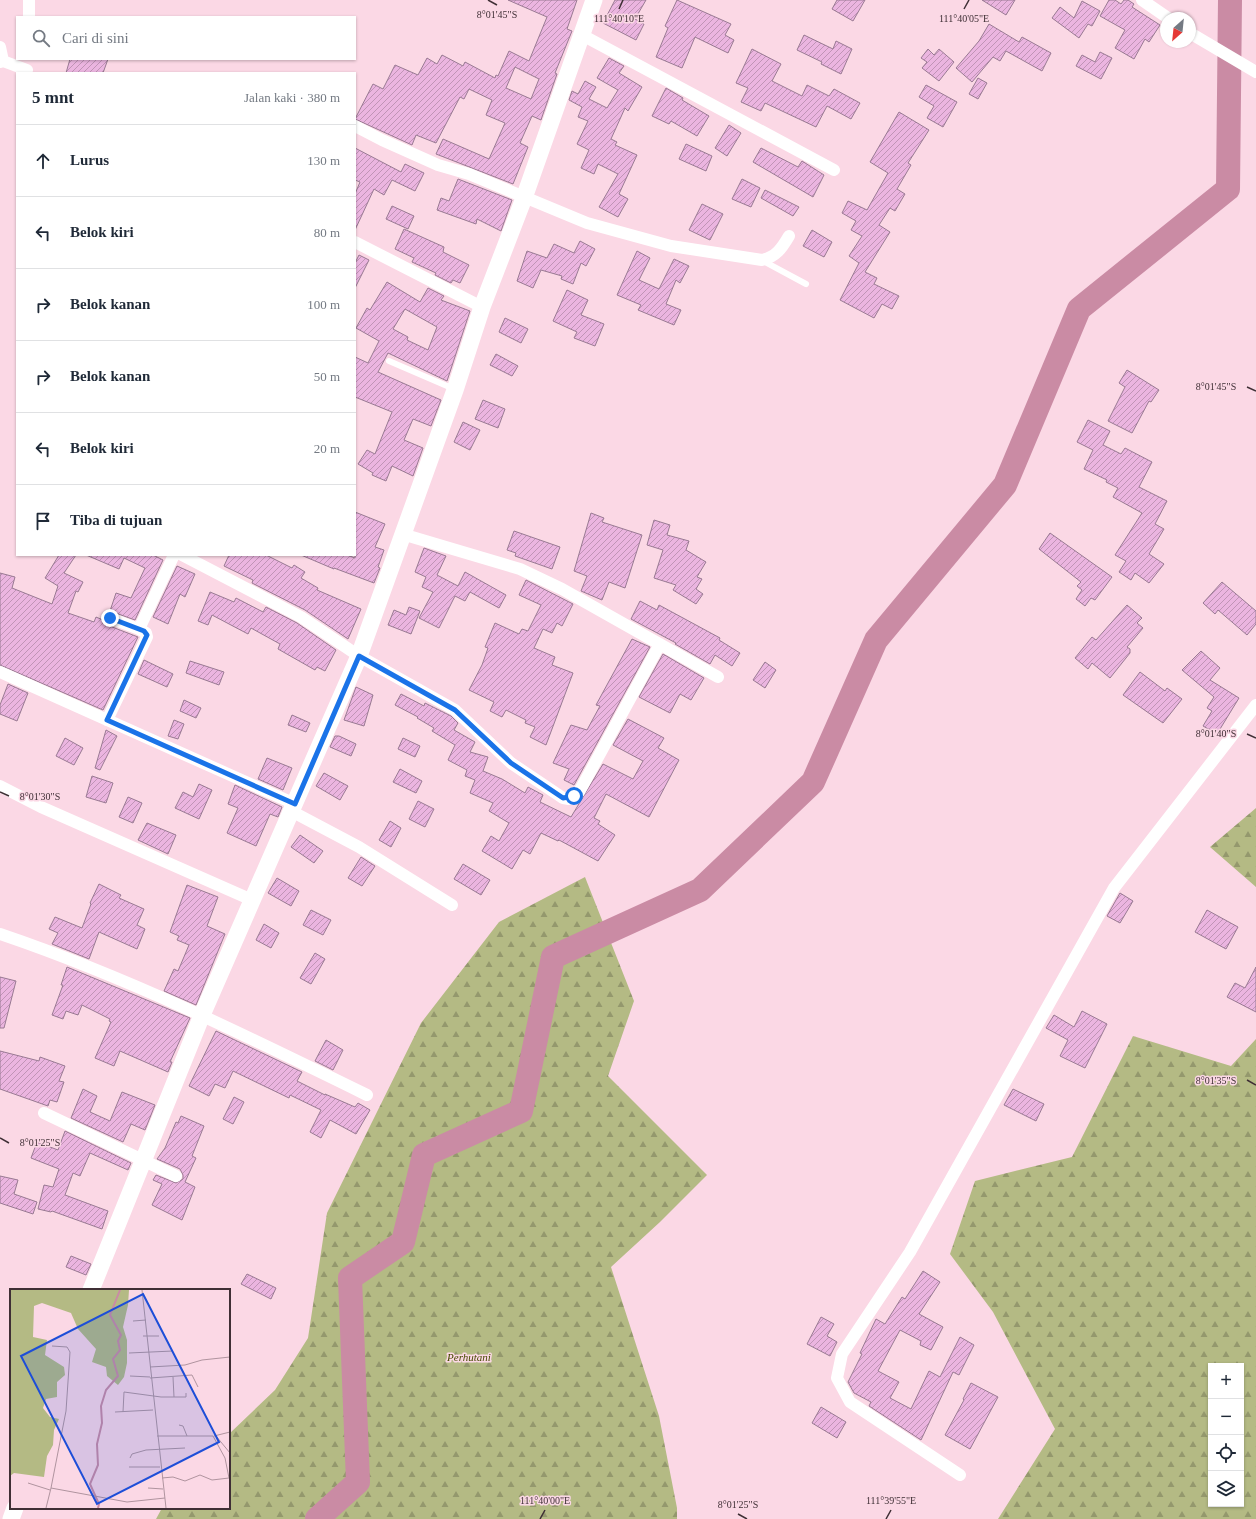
<!DOCTYPE html>
<html lang="id">
<head>
<meta charset="utf-8">
<style>
  body { margin:0; font-family:"Times New Roman",serif; background:#f6f6f7; color:#1f2937 }
  .controls { position:absolute; right:12px; bottom:12px; display:grid; overflow:hidden; border-radius:0px; box-shadow:0 1px 3px #0004 }
  .controls button { width:36px; height:36px; display:grid; place-items:center; padding:0; border:0; border-bottom:1px solid #e0e1e3; background:#fff; color:#1f2937; font:20px sans-serif }
  .compass { position:absolute; left:1160px; top:12px; width:36px; height:36px; border-radius:50%; background:#fff; box-shadow:0 1px 3px #0004; rotate:207deg }
  .stop { position:absolute; width:12px; height:12px; margin:-9px; border:3px solid #1a73e8; border-radius:50%; background:#fff }
  .stop.end { background:#1a73e8; border-color:#fff; box-shadow:0 1px 4px #0008 }
  .list { margin:0; padding:0; list-style:none }
  h2 { display:flex; justify-content:space-between; align-items:center; height:52px; margin:0; padding:0 16px; font-size:17px }
  h2 small { font-size:13px; font-weight:400; color:#747a83 }
  .list li { display:grid; grid-template-columns:26px 1fr auto; gap:12px; align-items:center; box-sizing:border-box; height:72px; padding:0 16px; border-top:1px solid #e0e1e3 }
  .list b { display:block; font-size:15px; white-space:nowrap }
  .list em { font-size:13px; font-style:normal; color:#747a83 }
  .icon { flex:none; width:22px; height:22px; fill:none; stroke:currentColor; stroke-width:2; stroke-linecap:round; stroke-linejoin:round }
  .map { position:relative; flex:none; width:1256px; height:1519px; overflow:hidden }
  .search { position:absolute; background:#fff; box-shadow:0 1px 3px #0004; left:16px; top:16px; width:340px; height:44px; display:flex; align-items:center; gap:10px; box-sizing:border-box; padding:0 14px; border-radius:0px; color:#747a83; font-size:15px }
  .panel { position:absolute; background:#fff; box-shadow:0 1px 3px #0004; left:16px; top:72px; width:340px; height:484px; border-radius:0px }
  .map>svg:first-child { display:block }
  .forest { fill:url(#forest-firs); fill-rule:evenodd }
  .lines { fill:none; stroke-linecap:round; stroke-linejoin:round }
  .river { stroke:#ca8ba4; stroke-width:24 }
  .building { fill:url(#building-hatch); stroke:#997a93; fill-rule:evenodd }
  .lane { stroke:#fff; stroke-width:6 }
  .street { stroke:#fff; stroke-width:12 }
  .secondary { stroke:#fff; stroke-width:17 }
  .route { stroke:#1a73e8; stroke-width:5 }
  .ticks { fill:none; stroke:#3f2f35; stroke-width:1.5 }
  .labels { text-anchor:middle; stroke-width:3; stroke-linejoin:round; paint-order:stroke }
  .park-label { font-size:11px; font-style:italic; fill:#464a00; stroke:#fbd8e5 }
  .inset-river { fill:none; stroke:#ca8ba4; stroke-width:2 }
  .inset-road { fill:none; stroke:#b0949f; stroke-width:1 }
  .view { fill:#1d4ed8; fill-opacity:0.15; stroke:#1d4ed8; stroke-width:2 }
  .inset-edge { fill:none; stroke:#3f2f35; stroke-width:2 }
  .ticks-label { font-size:10px; text-anchor:middle; fill:#3f2f35; stroke:#fbd8e5; stroke-width:3; stroke-linejoin:round; paint-order:stroke }
</style>
</head>
<body>
<div class="map">
<svg width="1256" height="1519" viewBox="0 0 1256 1519">
  <defs>
    <pattern id="forest-firs" width="22" height="20" patternUnits="userSpaceOnUse"><rect width="22" height="20" fill="#b4ba84"/><path d="M5 1l3.5 6h-7zM16 11l3.5 6h-7z" fill="#94986d"/></pattern>
    <pattern id="building-hatch" width="6" height="6" patternUnits="userSpaceOnUse"><rect width="6" height="6" fill="#ebb5e0"/><path d="M-1 1l2-2M0 6l6-6M5 7l2-2" fill="none" stroke="#c094b6"/></pattern>
  </defs>
  <rect width="100%" height="100%" fill="#fbd8e5"/>
  <path class="forest" d="M1256,808V887L1210,847Z
    M585,877L634,1001L608,1076L707,1175L660,1222L611,1267L659,1416L677,1508V1519H156L162,1508H229V1434L275,1390L308,1338L327,1213L421,1023L499,922Z
    M1133,1036L1231,1066L1256,1039V1519H998L1055,1429L993,1312L950,1254L975,1181L1072,1157ZM1211,1366H1241V1504H1211Z"/>
  <g class="lines">
    <path class="river" d="M317,1519L358,1482L350,1278L403,1242L424,1155L521,1111L553,957L700,890L813,782L876,640L1005,485L1079,309L1228,189L1230,0"/>
  </g>
  <path class="building" d="M508,0H577L567,29L572,31L555,73L557,74L542,117L541,120L532,116L520,143L528,147L513,184L436,154L443,139L489,159L505,123L486,115L492,100L469,89L464,99L460,97L436,143L416,135L412,145L355,119L373,84L383,89L395,65L418,75L427,58L437,64L442,55L463,66L465,62L495,78L496,75L498,76L509,51L529,61L547,17ZM515,67L539,79L531,99L506,88Z
    M615,0H646L635,19L644,24L636,40L603,23Z
    M677,0L731,24L725,35L734,40L728,53L695,37L682,68L656,57L668,28L665,26Z
    M837,0H865L853,21L832,9Z
    M982,0H1015L1006,15Z
    M1109,0H1115L1121,4L1124,0H1128L1134,4L1132,7L1160,25L1149,42L1145,39L1134,59L1115,48L1125,30L1100,16Z
    M1082,1L1100,11L1092,26L1088,24L1079,38L1052,18L1060,7L1074,18Z
    M989,24L1019,42L1022,37L1051,53L1042,71L1006,51L1000,61L993,57L972,82L956,68L979,41Z
    M804,35L833,49L836,41L852,49L841,74L821,64L822,62L797,50Z
    M752,49L781,64L772,81L802,96L807,85L829,96L834,89L860,103L851,119L827,106L816,127L765,103L761,111L741,102L748,88L736,83Z
    M928,49L934,55L939,49L954,62L939,81L922,68L927,62L921,58Z
    M1100,52L1112,58L1101,79L1076,66L1082,55L1095,62Z
    M609,58L624,66L619,73L642,87L628,111L625,108L611,139L617,142L615,145L637,155L619,194L628,199L618,217L599,207L618,174L598,164L594,174L581,168L589,150L577,144L588,121L578,117L582,107L569,100L572,91L578,94L585,81L596,87L589,99L607,108L618,90L597,78Z
    M70,59H108L103,73H66Z
    M978,78L987,83L978,99L969,94Z
    M926,85L957,102L943,127L927,118L934,106L919,97Z
    M666,88L683,98L682,100L709,116L697,136L671,121L669,124L652,116Z
    M899,112L929,130L908,163L911,165L897,189L905,194L895,211L890,208L879,225L890,232L865,272L877,278L874,284L899,296L892,309L882,304L874,318L840,300L859,263L849,256L862,236L851,230L856,221L842,213L848,201L867,210L888,173L870,162Z
    M729,125L741,133L727,156L715,148Z
    M686,144L712,156L706,171L679,159Z
    M355,148L401,172L405,164L424,173L415,191L392,180L384,195L374,189L355,230V194L360,182L355,180Z
    M761,148L798,167L802,161L824,175L813,197L753,162Z
    M458,179L512,200L501,231L477,219L476,224L437,210L441,198L449,201Z
    M742,179L760,188L751,207L732,199Z
    M765,190L799,207L793,216L761,198Z
    M702,204L723,214L710,240L689,230Z
    M392,206L414,216L408,229L386,219Z
    M404,229L444,247L443,252L469,265L460,283L453,280L451,283L435,275L436,273L412,262L414,258L395,249Z
    M812,230L832,242L824,257L803,246Z
    M580,241L595,249L586,266L581,263L573,284L561,279L562,276L541,270L533,288L517,281L527,251L547,258L554,244L574,253Z
    M637,251L650,258L639,280L659,289L674,259L689,266L680,283L676,280L666,304L681,310L674,325L638,310L641,305L617,295Z
    M359,255L369,260L355,288V263Z
    M387,282L420,302L428,288L444,296L441,300L470,311L447,381L388,353L378,372L441,400L431,426L413,419L404,440L423,448L413,476L392,466L386,481L372,475L373,473L358,464L367,450L375,454L392,412L355,397V357L368,363L379,341L356,328L367,308L370,310ZM405,309L437,327L428,350L407,340L408,337L393,329Z
    M567,290L588,300L581,315L604,324L595,346L574,338L577,332L553,321Z
    M505,318L528,329L521,343L499,332Z
    M496,354L518,366L512,376L490,365Z
    M1127,370L1159,390L1151,402L1149,401L1132,433L1108,421L1125,387L1119,383Z
    M483,400L505,409L498,428L475,419Z
    M1088,420L1110,431L1103,445L1121,454L1125,448L1152,462L1139,487L1167,501L1155,524L1164,529L1149,554L1164,564L1149,583L1135,573L1131,580L1119,572L1126,561L1115,555L1142,513L1113,497L1118,488L1106,482L1107,480L1084,469L1093,450L1077,442Z
    M463,422L480,430L470,450L454,442Z
    M355,512L385,524L375,547L384,550L378,567L380,568L374,583L334,568V569L301,555H347L355,558Z
    M591,513L604,518L602,522L642,535L625,588L609,582L602,600L581,591L587,576L574,571Z
    M654,520L670,525L667,535L689,541L686,550L706,562L697,577L702,579L696,589L703,594L696,604L673,590L676,585L654,578L663,550L647,545Z
    M514,531L560,547L552,569L515,556L516,553L507,550Z
    M1050,533L1112,577L1095,600L1091,598L1085,606L1076,599L1082,590L1077,586L1081,582L1039,549Z
    M424,548L446,556L437,575L458,586L465,572L506,595L499,608L470,592L465,601L455,596L439,628L419,618L433,592L422,587L426,577L415,572Z
    M59,555H76L64,573L83,582L78,592L76,591L68,613L94,622L96,617L103,620L107,625L138,637L103,710L0,665V573L15,577L12,588L52,604L58,586L45,578Z
    M86,555H153L163,560L135,620L110,611L116,593L131,598L145,568L124,558L119,569Z
    M229,555H266L292,568L294,565L305,572L301,578L318,588L317,590L361,609L348,639L305,610L252,583L253,580L224,566Z
    M177,566L195,574L185,597L180,594L168,624L153,617Z
    M526,580L573,604L562,626L557,623L552,633L543,629L534,648L555,657L552,665L573,673L546,745L530,737L535,727L525,723L526,720L506,710L502,717L490,711L494,702L469,690L482,665L488,648L485,647L495,623L519,634L522,629L528,631L541,605L519,595Z
    M1222,582L1256,611V624L1247,635L1218,610L1215,614L1203,603Z
    M210,592L234,602L236,598L263,612L266,607L297,623L336,650L325,671L317,667L315,670L278,649L280,644L251,628L248,634L212,615L208,625L198,621Z
    M640,601L657,610L659,605L720,638L719,640L740,653L732,666L715,655L710,664L675,644L676,643L631,619Z
    M1127,605L1142,618L1137,623L1143,628L1127,647L1130,649V653L1110,678L1092,663L1088,669L1075,658L1092,637L1096,640Z
    M409,607L420,611L411,634L388,625L394,610L406,615Z
    M632,639L650,647L574,785L564,780L569,769L553,763L571,725L587,730L600,706L596,705Z
    M1201,651L1220,668L1210,680L1239,698L1217,734L1203,726L1212,711L1207,708L1214,697L1182,670Z
    M663,654L704,678L691,700L680,694L670,713L639,697Z
    M144,660L173,674L167,687L138,674Z
    M190,661L224,672L219,685L186,673Z
    M765,662L776,670L765,688L753,680Z
    M1140,672L1165,691L1167,688L1182,699L1163,723L1123,695Z
    M8,684L28,693L17,721L0,714V705Z
    M356,687L373,695L364,726L344,720Z
    M401,694L424,706L425,703L451,716L458,723L454,730L475,742L470,752L488,757L483,771L502,779L525,793L528,787L543,795L540,802L571,817L603,764L633,779L643,761L613,745L628,719L664,738L658,748L679,760L649,817L606,794L594,818L600,821L598,824L615,835L598,861L559,840L558,841L541,833L530,854L523,850L512,869L482,851L491,836L499,841L509,823L489,811L493,803L470,793L475,780L465,776L467,770L448,760L455,745L432,731L434,728L417,718L418,717L395,705Z
    M184,700L201,708L196,718L180,711Z
    M292,715L310,723L306,732L288,725Z
    M174,720L184,724L178,739L168,736Z
    M106,730L117,736L100,770L95,768Z
    M335,736H339L356,744L351,756L330,747Z
    M65,738L83,748L74,765L56,756Z
    M403,738L420,746L415,757L398,749Z
    M267,758L292,768L283,790L258,779Z
    M400,769L422,781L416,793L393,782Z
    M324,773L348,786L340,800L316,786Z
    M92,776L113,783L106,803L86,797Z
    M199,784L212,790L199,819L175,808L183,792L193,797Z
    M235,785L282,807L278,817L270,814L256,846L227,833L238,808L228,804Z
    M128,797L142,803L133,823L119,817Z
    M418,801L434,809L425,827L409,819Z
    M390,821L401,828L391,847L379,840Z
    M147,823L176,835L168,854L138,840Z
    M300,835L323,851L314,863L291,847Z
    M361,857L375,866L362,886L348,878Z
    M463,864L490,880L481,895L454,879Z
    M277,878L299,891L291,906L268,893Z
    M99,884L121,895L119,898L144,909L137,925L145,929L137,949L99,932L89,959L52,944L58,933L49,929L55,917L82,928L91,904L90,903Z
    M187,885L218,897L207,926L225,934L196,1005L164,991L174,969L178,971L189,945L177,940L179,936L170,932Z
    M1120,893L1133,901L1120,923L1107,916Z
    M311,910L331,920L323,935L303,925Z
    M1207,910L1238,927L1226,949L1195,932Z
    M264,924L279,933L271,948L256,940Z
    M315,953L325,959L311,984L300,978Z
    M67,967L190,1018L170,1062H172L168,1072L120,1051L114,1066L95,1058L111,1022L109,1021L110,1019L82,1005L78,1015L66,1011L63,1019L52,1015L63,985H61Z
    M1256,967V1012L1227,997L1235,983L1245,988Z
    M0,977L16,981L4,1028H0Z
    M1082,1011L1107,1024L1085,1068L1060,1056L1068,1040L1046,1028L1054,1015L1074,1027Z
    M216,1031L302,1072L297,1081L325,1095V1094L355,1107L358,1103L370,1110L356,1134L330,1120L321,1138L310,1132L321,1110L290,1095L289,1098L233,1071L225,1088L215,1084L209,1096L189,1086Z
    M326,1040L343,1050L333,1070L315,1061Z
    M0,1051L39,1061L40,1057L65,1066L59,1081L64,1082L57,1102L50,1100L48,1106L0,1089Z
    M83,1089L97,1096L90,1112L110,1121L122,1092L155,1105L145,1130L131,1124L123,1142L71,1118Z
    M1013,1089L1044,1104L1036,1121L1004,1105Z
    M234,1097L244,1102L233,1124L223,1119Z
    M181,1116L204,1126L192,1156L196,1158L185,1182L195,1187L182,1220L152,1205L162,1184L153,1180L156,1175L176,1183L183,1179V1175L180,1169L157,1159L165,1148L176,1122L178,1123Z
    M65,1131L131,1163L128,1170L90,1153L80,1176L73,1173L65,1195L108,1211L102,1229L52,1211L51,1212L38,1209L44,1185L53,1187L59,1169L31,1158L37,1142L58,1150Z
    M0,1176L18,1180L14,1194L37,1202L33,1214L0,1203Z
    M71,1256L91,1264L86,1275L66,1267Z
    M923,1271L940,1282L919,1314L943,1327L931,1350L920,1345L921,1341L900,1330L878,1371L899,1382L890,1398L911,1409L929,1371L940,1377L960,1337L974,1345L959,1375L953,1372L921,1440L869,1406L871,1402L854,1393L848,1382L862,1354L860,1353L876,1319L885,1324L902,1297L905,1299Z
    M247,1274L276,1288L271,1299L241,1284Z
    M821,1317L834,1324L827,1336L837,1342L830,1356L807,1344Z
    M971,1383L998,1397L970,1449L945,1435L964,1400L963,1399Z
    M821,1407L846,1422L837,1438L812,1423Z"/>
  <g class="lines">
    <path class="lane" d="M763,261L806,284
      M389,361L454,389"/>
    <path class="street" d="M29,0V17
      M1142,0L1168,18
      M1190,33L1256,72
      M582,35L834,170
      M0,47L3,61
      M0,62L3,61L27,70
      M355,126L382,140L438,165L469,174L587,223L671,246L762,260C776,257 782,248 789,236
      M355,242L482,307
      M402,534L520,569L562,589L718,677
      M182,555L301,617L359,656L455,710L511,763L563,798L569,799L579,792L660,644
      M110,618L139,629
      M0,672L295,804
      M107,720L147,637L146,633L139,629L174,555
      M0,786L41,807L252,900
      M291,811L359,847L452,905
      M0,934C127,977 247,1036 367,1095
      M44,1113L176,1176
      M960,1475L850,1402L837,1378L842,1354L910,1252L1114,888L1256,705"/>
    <path class="secondary" d="M91,1290L202,1015L359,656L455,390L482,307L524,198L594,0
      M11,1519L15,1508"/>
  </g>
  <g class="lines">
    <path class="route" d="M110,618L144,631L147,635L107,720L295,804L359,656L455,710L511,763L563,798L574,796"/>
  </g>
  <path class="ticks" d="M488,0L497,5M619,9L623,0M964,9L969,0M1247,387L1256,391M1247,734L1256,738M0,792L9,796M1247,1080L1256,1085M0,1138L9,1143M738,1514L747,1519M540,1519L545,1510M886,1519L891,1510"/>
  <g class="labels">
    <g class="park-label">
      <text x="469" y="1361">Perhutani</text>
    </g>
  </g>
  <g transform="translate(10 1289)">
    <rect width="220" height="220" fill="#fbd8e5"/>
    <path d="M0,1H119L118,16L113,38L117,51V74L114,88L108,96L97,87L96,78L82,73L86,60L68,40L61,24L32,14L24,17L23,48L37,51L35,66L54,78L55,86L47,93V108L36,110L33,119L40,128L49,130L44,141L43,156L37,167L34,188L4,184L0,187Z" fill="#b4ba84"/>
    <path class="inset-river" d="M88,219L89,215L80,195L88,176L87,155L92,134L91,117L96,101L108,87L103,70L110,61L108,52L111,46L100,26L110,1"/>
    <path class="inset-road" d="M132,1L156,219M123,32L136,31M133,47H149M119,64L163,62M140,78L175,76L192,71L220,68M120,87L140,88M163,88L164,108M140,89L182,86L188,98M105,123L143,121M113,123L114,103L151,108H176V104M169,136L173,137L177,147M147,147H203L215,169L219,189L202,191L190,186L175,192L163,188L152,189M204,147L220,143M206,147L220,164M120,169L122,165L136,161L175,159M119,178H150M18,194L40,201M41,199L56,122L60,63L57,58L42,57M138,199L153,200M36,219L41,199L117,213L155,209"/>
    <path class="view" d="M133,5L209,153L87,215L11,67Z"/>
    <rect width="220" height="220" class="inset-edge"/>
  </g>
  <g class="ticks-label">
    <text x="497" y="18">8°01'45"S</text>
    <text x="619" y="22">111°40'10"E</text>
    <text x="964" y="22">111°40'05"E</text>
    <text x="1216" y="390">8°01'45"S</text>
    <text x="1216" y="737">8°01'40"S</text>
    <text x="40" y="800">8°01'30"S</text>
    <text x="1216" y="1084">8°01'35"S</text>
    <text x="40" y="1146">8°01'25"S</text>
    <text x="545" y="1504">111°40'00"E</text>
    <text x="891" y="1504">111°39'55"E</text>
    <text x="738" y="1508">8°01'25"S</text>
  </g>
</svg>
<div class="controls">
<button>+</button>
<button>−</button>
<button><svg class="icon" aria-label="locate" viewBox="0 0 24 24"><circle cx="12" cy="12" r="6"/><path d="M12 2v4M12 18v4M2 12h4M18 12h4"/></svg></button>
<button><svg class="icon" aria-label="layers" viewBox="0 0 24 24"><path d="M12 4l9 5-9 5-9-5zM3 14l9 5 9-5"/></svg></button>
</div>
<svg class="compass" viewBox="-18 -18 36 36"><path d="M0-13l5 13h-10z" fill="#e53935"/><path d="M0 13l5-13h-10z" fill="#747a83"/></svg>
<div class="stop" style="left:574px;top:796px"></div>
<div class="stop end" style="left:110px;top:618px"></div>
<div class="search"><svg class="icon" aria-label="search" viewBox="0 0 24 24"><circle cx="10" cy="10" r="6"/><path d="M15 15l6 6"/></svg>Cari di sini</div>
<section class="panel">
<h2>5 mnt<small>Jalan kaki · 380 m</small></h2>
<ul class="list">
<li><svg class="icon" aria-label="ahead" viewBox="0 0 24 24"><path d="M12 20V5M6 11l6-6 6 6"/></svg><div><b>Lurus</b></div><em>130 m</em></li>
<li><svg class="icon" aria-label="left" viewBox="0 0 24 24"><path d="M17 20v-9H6M10 6l-5 5 5 5"/></svg><div><b>Belok kiri</b></div><em>80 m</em></li>
<li><svg class="icon" aria-label="right" viewBox="0 0 24 24"><path d="M7 20v-9h11M14 6l5 5-5 5"/></svg><div><b>Belok kanan</b></div><em>100 m</em></li>
<li><svg class="icon" aria-label="right" viewBox="0 0 24 24"><path d="M7 20v-9h11M14 6l5 5-5 5"/></svg><div><b>Belok kanan</b></div><em>50 m</em></li>
<li><svg class="icon" aria-label="left" viewBox="0 0 24 24"><path d="M17 20v-9H6M10 6l-5 5 5 5"/></svg><div><b>Belok kiri</b></div><em>20 m</em></li>
<li><svg class="icon" aria-label="arrive" viewBox="0 0 24 24"><path d="M6 21V4h12l-3 4 3 4H6"/></svg><div><b>Tiba di tujuan</b></div></li>
</ul>
</section>
</div>
</body>
</html>
